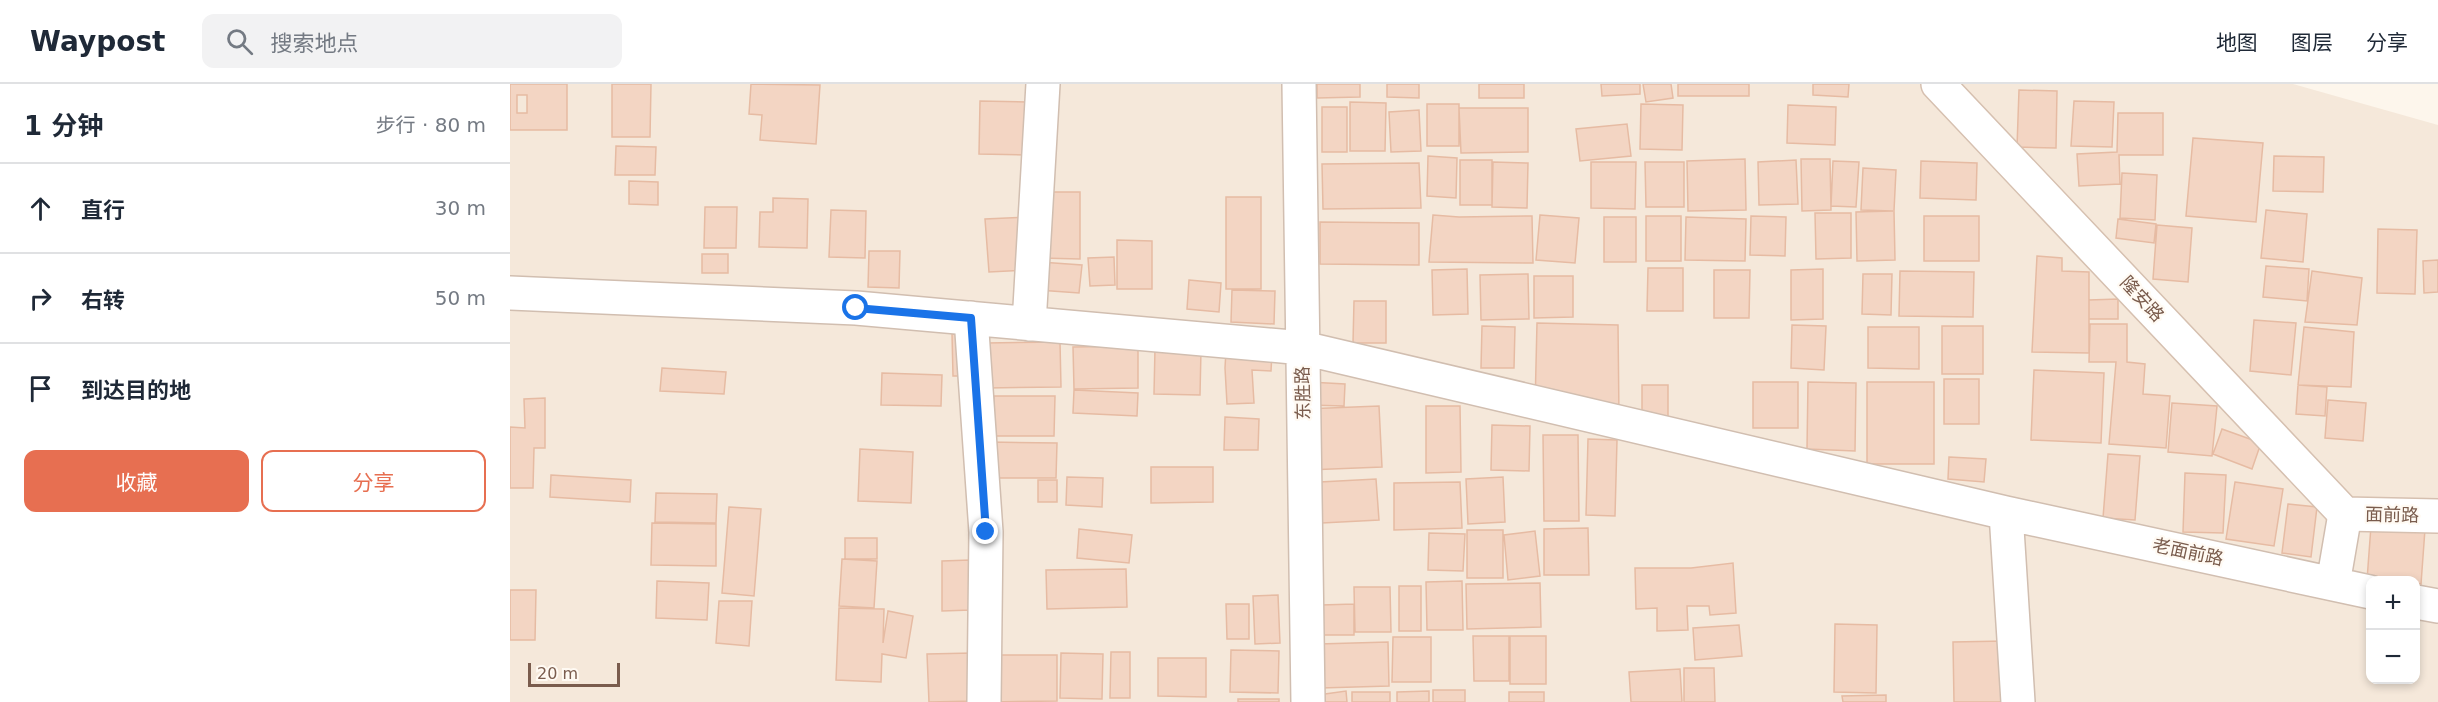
<!DOCTYPE html>
<html lang="zh">
<head>
<meta charset="utf-8">
<style>
  body { margin:0; font-family:"DejaVu Sans","Noto Sans SC",sans-serif; background:#f2f2f3; color:#1f2937 }
  .controls { position:absolute; right:18px; bottom:18px; display:grid; overflow:hidden; border-radius:12px; box-shadow:0 3px 9px #0003 }
  .controls button { width:54px; height:54px; display:grid; place-items:center; padding:0; border:0; border-bottom:2px solid #e0e1e3; background:#fff; color:#1f2937; font:30px sans-serif }
  .scale { position:absolute; left:18px; bottom:15px; width:92px; box-sizing:border-box; padding-left:6px; border:3px solid #7a5c4d; border-top:0; font-size:16px; line-height:21px; white-space:nowrap; color:#7a5c4d; -webkit-text-stroke:4px #fffaf3; paint-order:stroke }
  .stop { position:absolute; width:18px; height:18px; margin:-14px; border:4px solid #1a73e8; border-radius:50%; background:#fff }
  .stop.end { background:#1a73e8; border-color:#fff; box-shadow:0 2px 6px #0008 }
  .list { margin:0; padding:0; list-style:none }
  h2 { display:flex; justify-content:space-between; align-items:center; height:78px; margin:0; padding:0 24px; font-size:26px }
  h2 small { font-size:20px; font-weight:400; color:#747a83 }
  .list li { display:grid; grid-template-columns:39px 1fr auto; gap:18px; align-items:center; box-sizing:border-box; height:90px; padding:0 24px; border-top:2px solid #e0e1e3 }
  .list b { display:block; font-size:22px; white-space:nowrap }
  .list em { font-size:20px; font-style:normal; color:#747a83 }
  .actions { display:flex; gap:12px; padding:18px 24px }
  .actions a { flex:1; padding:14px 0; border:2px solid #e76f51; border-radius:12px; text-align:center; font-size:21px; color:#e76f51 }
  .actions .main { background:#e76f51; color:#fff }
  .icon { flex:none; width:33px; height:33px; fill:none; stroke:currentColor; stroke-width:2; stroke-linecap:round; stroke-linejoin:round }
  .map { position:relative; flex:none; width:1928px; height:618px; overflow:hidden }
  header { display:flex; align-items:center; gap:36px; box-sizing:border-box; height:84px; padding:0 30px; background:#fff; border-bottom:2px solid #e0e1e3 }
  header strong { font-size:28px }
  nav { display:flex; gap:33px; margin-inline-start:auto; font-size:21px }
  .search { width:420px; height:54px; background:#f2f2f3; display:flex; align-items:center; gap:15px; box-sizing:border-box; padding:0 21px; border-radius:12px; color:#747a83; font-size:22px }
  main { display:flex }
  aside { flex:1; background:#fff }
  .map>svg:first-child { display:block }
  .residential { fill:#f5e8da; fill-rule:evenodd }
  .building { fill:#f3d5c3; stroke:#e6bba3; stroke-width:1.5; fill-rule:evenodd }
  .lines { fill:none; stroke-linecap:round; stroke-linejoin:round }
  .street-casing { stroke:#d1beb0; stroke-width:36 }
  .secondary-casing { stroke:#d6c0b0; stroke-width:36 }
  .street { stroke:#fff; stroke-width:33 }
  .secondary { stroke:#fff; stroke-width:33 }
  .route { stroke:#1a73e8; stroke-width:8 }
  .labels { text-anchor:middle; stroke-width:4.5; stroke-linejoin:round; paint-order:stroke }
  .street-label { font-size:18px; fill:#7a5c4d; stroke:#fffaf3 }
</style>
</head>
<body>
<header>
<strong>Waypost</strong>
<div class="search"><svg class="icon" aria-label="search" viewBox="0 0 24 24"><circle cx="10" cy="10" r="6"/><path d="M15 15l6 6"/></svg>搜索地点</div>
<nav><a>地图</a><a>图层</a><a>分享</a></nav>
</header>
<main>
<aside>
<h2>1 分钟<small>步行 · 80 m</small></h2>
<ul class="list">
<li><svg class="icon" aria-label="ahead" viewBox="0 0 24 24"><path d="M12 20V5M6 11l6-6 6 6"/></svg><div><b>直行</b></div><em>30 m</em></li>
<li><svg class="icon" aria-label="right" viewBox="0 0 24 24"><path d="M7 20v-9h11M14 6l5 5-5 5"/></svg><div><b>右转</b></div><em>50 m</em></li>
<li><svg class="icon" aria-label="arrive" viewBox="0 0 24 24"><path d="M6 21V4h12l-3 4 3 4H6"/></svg><div><b>到达目的地</b></div></li>
</ul>
<div class="actions"><a class="main">收藏</a><a>分享</a></div>
</aside>
<div class="map">
<svg width="1928" height="618" viewBox="0 0 1928 618">
  <rect width="100%" height="100%" fill="#fdf6ec"/>
  <path class="residential" d="M0,0H1783L1928,41V618H0ZM1860,496H1906V596H1860Z"/>
  <path class="building" d="M0,0H57V46H0ZM7,11H17V29H7Z
    M102,0H141L140,53H102Z
    M241,0L310,1L306,60L250,56L252,31L239,30Z
    M807,0H850V13L807,14Z
    M877,0H909V14L877,13Z
    M969,0H1014V14H969Z
    M1091,0H1130V10L1092,12Z
    M1133,0H1161L1163,14L1136,18Z
    M1168,0H1239V12H1168Z
    M1303,0H1339L1338,13L1303,11Z
    M1509,6L1547,7L1546,64L1507,63Z
    M470,17L517,18L515,71L469,70Z
    M1564,17L1604,18L1602,63L1561,62Z
    M840,18L876,19L875,67H840Z
    M917,20H949V62H917Z
    M1131,20L1173,21L1172,66L1130,65Z
    M1278,21L1326,23L1325,61L1277,59Z
    M812,23H837V68H812Z
    M949,24H1018V68L951,69Z
    M909,26L911,67L881,68L879,28Z
    M1608,29H1653V71H1609L1610,100L1569,102L1567,70L1607,68Z
    M1117,40L1121,72L1070,77L1066,45Z
    M1683,54L1753,59L1746,138L1676,132Z
    M106,62L146,63L145,91H105Z
    M918,72L947,74L946,114L917,112Z
    M1764,72L1814,73L1813,108L1763,107Z
    M1235,75L1236,126L1178,127L1177,77Z
    M1291,75H1320L1321,126L1292,127Z
    M950,76H982V121H950Z
    M1286,76L1288,120L1249,121L1248,78Z
    M1323,77L1349,78L1346,123L1321,122Z
    M1411,77L1467,79L1466,116L1410,114Z
    M983,78L1018,79L1017,124L982,123Z
    M1081,78H1126L1125,125L1081,124Z
    M1135,78H1174V123H1136Z
    M909,79L911,124L813,125L812,80Z
    M1353,84L1386,86L1384,127L1385,176L1347,177L1346,128L1383,127L1351,126Z
    M1612,89L1647,91L1645,136L1610,134Z
    M119,97L148,98V121L119,120Z
    M530,108H570V175L530,174Z
    M716,113H751V205H716Z
    M263,114L298,115L297,164L249,163L250,128H263Z
    M195,123H227L226,164H194Z
    M321,126L356,127L355,174L319,173Z
    M1756,126L1797,130L1793,178L1751,174Z
    M1305,129H1341V174L1306,175Z
    M923,131L949,133L1022,132L1023,179L919,178Z
    M1030,131L1069,134L1065,179L1026,176Z
    M1136,132H1171V177H1136Z
    M1241,132L1276,133L1275,172L1240,171Z
    M1414,132H1469V177H1414Z
    M517,133L520,186L479,188L475,135Z
    M1094,133H1126V178H1094Z
    M1176,133L1236,135L1235,177L1175,176Z
    M1608,135L1646,140L1644,159L1606,154Z
    M810,138L909,139V181L810,180Z
    M1647,141L1682,144L1678,198L1643,195Z
    M1868,145L1907,146L1905,210L1867,209Z
    M607,156L642,157V205H607Z
    M359,167H390L389,204L358,203Z
    M192,170H218V189H192Z
    M1527,172L1552,174V187L1579,188V269L1522,268Z
    M604,173L605,201L580,202L578,174Z
    M1928,176V208L1914,209L1913,177Z
    M530,178L572,181L569,209L528,206Z
    M1756,182L1799,185L1797,217L1753,213Z
    M1138,184H1173V227H1137Z
    M957,185L958,230L923,231L922,186Z
    M1313,185V235L1281,236V186Z
    M1204,186H1240L1239,234H1204Z
    M1390,187L1464,188L1463,233L1389,232Z
    M1802,187L1852,194L1847,241L1795,238Z
    M1018,190L1019,235L971,236L970,191Z
    M1353,190H1382L1381,231L1352,230Z
    M1024,192H1063V233L1024,234Z
    M679,196L711,199L709,228L677,225Z
    M722,206L765,207L764,240L721,238Z
    M1608,215V235H1579V216Z
    M844,217H876V259H843Z
    M1744,236L1786,239L1781,291L1740,287Z
    M1027,239L1108,241L1109,333L1025,323Z
    M1580,240H1617V278L1635,280L1633,310L1660,312L1656,364L1599,360L1606,278H1579Z
    M1282,241L1316,242L1314,286L1281,284Z
    M972,242L1005,243L1004,284H971Z
    M1432,242H1473V290H1432Z
    M1358,243H1409V285L1358,284Z
    M1794,243L1844,248L1841,303L1788,301Z
    M717,249L763,252L761,287L742,286L744,319L717,320L715,284Z
    M442,250H461L462,292H443Z
    M550,258L551,303L477,304L476,259Z
    M628,262V304L564,305L563,263Z
    M645,264L691,266L690,311L644,310Z
    M152,284L216,288L214,310L150,307Z
    M1524,286L1594,289L1591,359L1521,356Z
    M372,289L432,291L431,322L371,321Z
    M1434,295H1469V340H1434Z
    M799,298L835,300L834,322L799,321Z
    M1243,298H1288V344H1243Z
    M1298,298L1346,299L1345,367L1297,365Z
    M1357,298H1424V380H1357Z
    M1132,301H1158V333H1132Z
    M1788,301L1817,303L1815,332L1786,330Z
    M564,306L628,309L627,332L563,329Z
    M484,312H545L544,352H483Z
    M35,314V364H24L23,404H0V343L15,344L14,315Z
    M1818,316L1856,319L1853,357L1815,354Z
    M1662,319L1707,322L1702,372L1658,368Z
    M869,322L872,383L797,386L794,325Z
    M916,322H950L951,388L916,389Z
    M715,333L749,335L748,366H714Z
    M982,341L1020,342L1019,387L981,386Z
    M1712,345L1751,359L1742,385L1703,370Z
    M1033,351H1068L1069,437H1034Z
    M1078,355L1107,356L1105,432L1076,431Z
    M479,358L547,359L546,394H479Z
    M350,365L403,368L401,419L348,417Z
    M1598,370L1630,372L1625,436L1593,434Z
    M1439,373L1476,375L1474,398L1438,395Z
    M641,383H703V418L641,419Z
    M1675,389L1716,391L1713,449L1673,448Z
    M41,391L121,396L120,418L40,413Z
    M557,393L593,394L592,423L556,421Z
    M993,393L995,438L958,440L956,395Z
    M866,395L869,436L812,439L810,398Z
    M528,396H547V418H528Z
    M950,398L952,444L884,446V399Z
    M1725,398L1773,405L1764,462L1716,455Z
    M146,409L207,410L206,439L145,438Z
    M1778,420L1807,423L1801,473L1772,469Z
    M219,423L251,425L244,512L212,509Z
    M142,439L206,440V482L141,481Z
    M1861,442L1915,445L1911,500L1906,499V496H1857Z
    M1078,444L1079,491H1034V445Z
    M569,445L622,451L619,479L567,474Z
    M957,446H993V494H957Z
    M1025,447L1030,492L998,496L994,451Z
    M919,449L955,450L953,487L918,486Z
    M335,454H367V475H335Z
    M332,475L367,477L364,524L329,522Z
    M460,476L461,526L432,527V477Z
    M1223,479L1226,529L1200,531L1199,522H1177L1178,546L1147,547V524L1126,525L1125,484H1181Z
    M616,485L617,523L537,525L536,486Z
    M147,497L199,499L197,536L146,534Z
    M952,497L953,546H917L916,498Z
    M1030,499L1031,543L957,545L956,500Z
    M889,502H911V547H889Z
    M844,503H880L881,548H845Z
    M0,506H26L25,556H0Z
    M768,511L770,559L745,560L743,512Z
    M209,517H242L239,562L206,559Z
    M716,520H739V555H717Z
    M844,520V551H812L811,521Z
    M329,524L374,525L373,559L378,527L403,532L396,574L372,570L371,598L326,596Z
    M1325,540L1367,541L1366,609L1324,608Z
    M1229,541L1232,572L1185,576L1183,544Z
    M963,552H999V597H964Z
    M1000,552H1036V600H1000Z
    M883,553H921V598H882Z
    M1494,557L1495,618H1444L1443,558Z
    M878,558L879,602L811,604L809,560Z
    M721,566L769,567L768,609L720,608Z
    M601,568H620V614H600Z
    M462,569L464,617L419,618L417,570Z
    M551,569L593,570L592,615L550,614Z
    M480,571H547V617L479,618Z
    M648,574H696V613L648,612Z
    M1174,584H1204L1205,618H1174Z
    M1170,585L1172,618H1121L1119,588Z
    M923,606H955V618H923Z
    M836,607L837,618H808V611Z
    M919,607V618H887V608Z
    M842,608H880V618H842Z
    M999,608H1034V618H999Z
    M1376,611V618H1333L1332,612Z
    M728,615H769V618H728Z"/>
  <g class="lines">
    <defs>
      <path id="street" d="M789,0L798,618
        M0,209L346,224L793,264L1496,429L1860,508
        M461,234L476,448L474,618
        M519,240L533,0
        M1496,429L1508,618
        M1823,500L1835,430
        M1906,518L1928,522"/>
      <path id="secondary" d="M1428,0L1835,430L1928,432"/>
    </defs>
    <use href="#street" class="street-casing"/>
    <use href="#secondary" class="secondary-casing"/>
    <use href="#street" class="street"/>
    <use href="#secondary" class="secondary"/>
  </g>
  <g class="lines">
    <path class="route" d="M346,224L461,234L476,448"/>
  </g>
  <g class="labels">
    <g class="street-label">
      <text transform="translate(1632 215) rotate(47)" y="6">隆安路</text>
      <text transform="translate(793 309) rotate(-91)" y="6">东胜路</text>
      <text transform="translate(1882 431) rotate(1)" y="6">面前路</text>
      <text transform="translate(1678 468) rotate(12)" y="6">老面前路</text>
    </g>
  </g>
</svg>
<div class="controls">
<button>+</button>
<button>−</button>
</div>
<div class="scale">20 m</div>
<div class="stop" style="left:346px;top:224px"></div>
<div class="stop end" style="left:476px;top:448px"></div>
</div>
</main>
</body>
</html>
